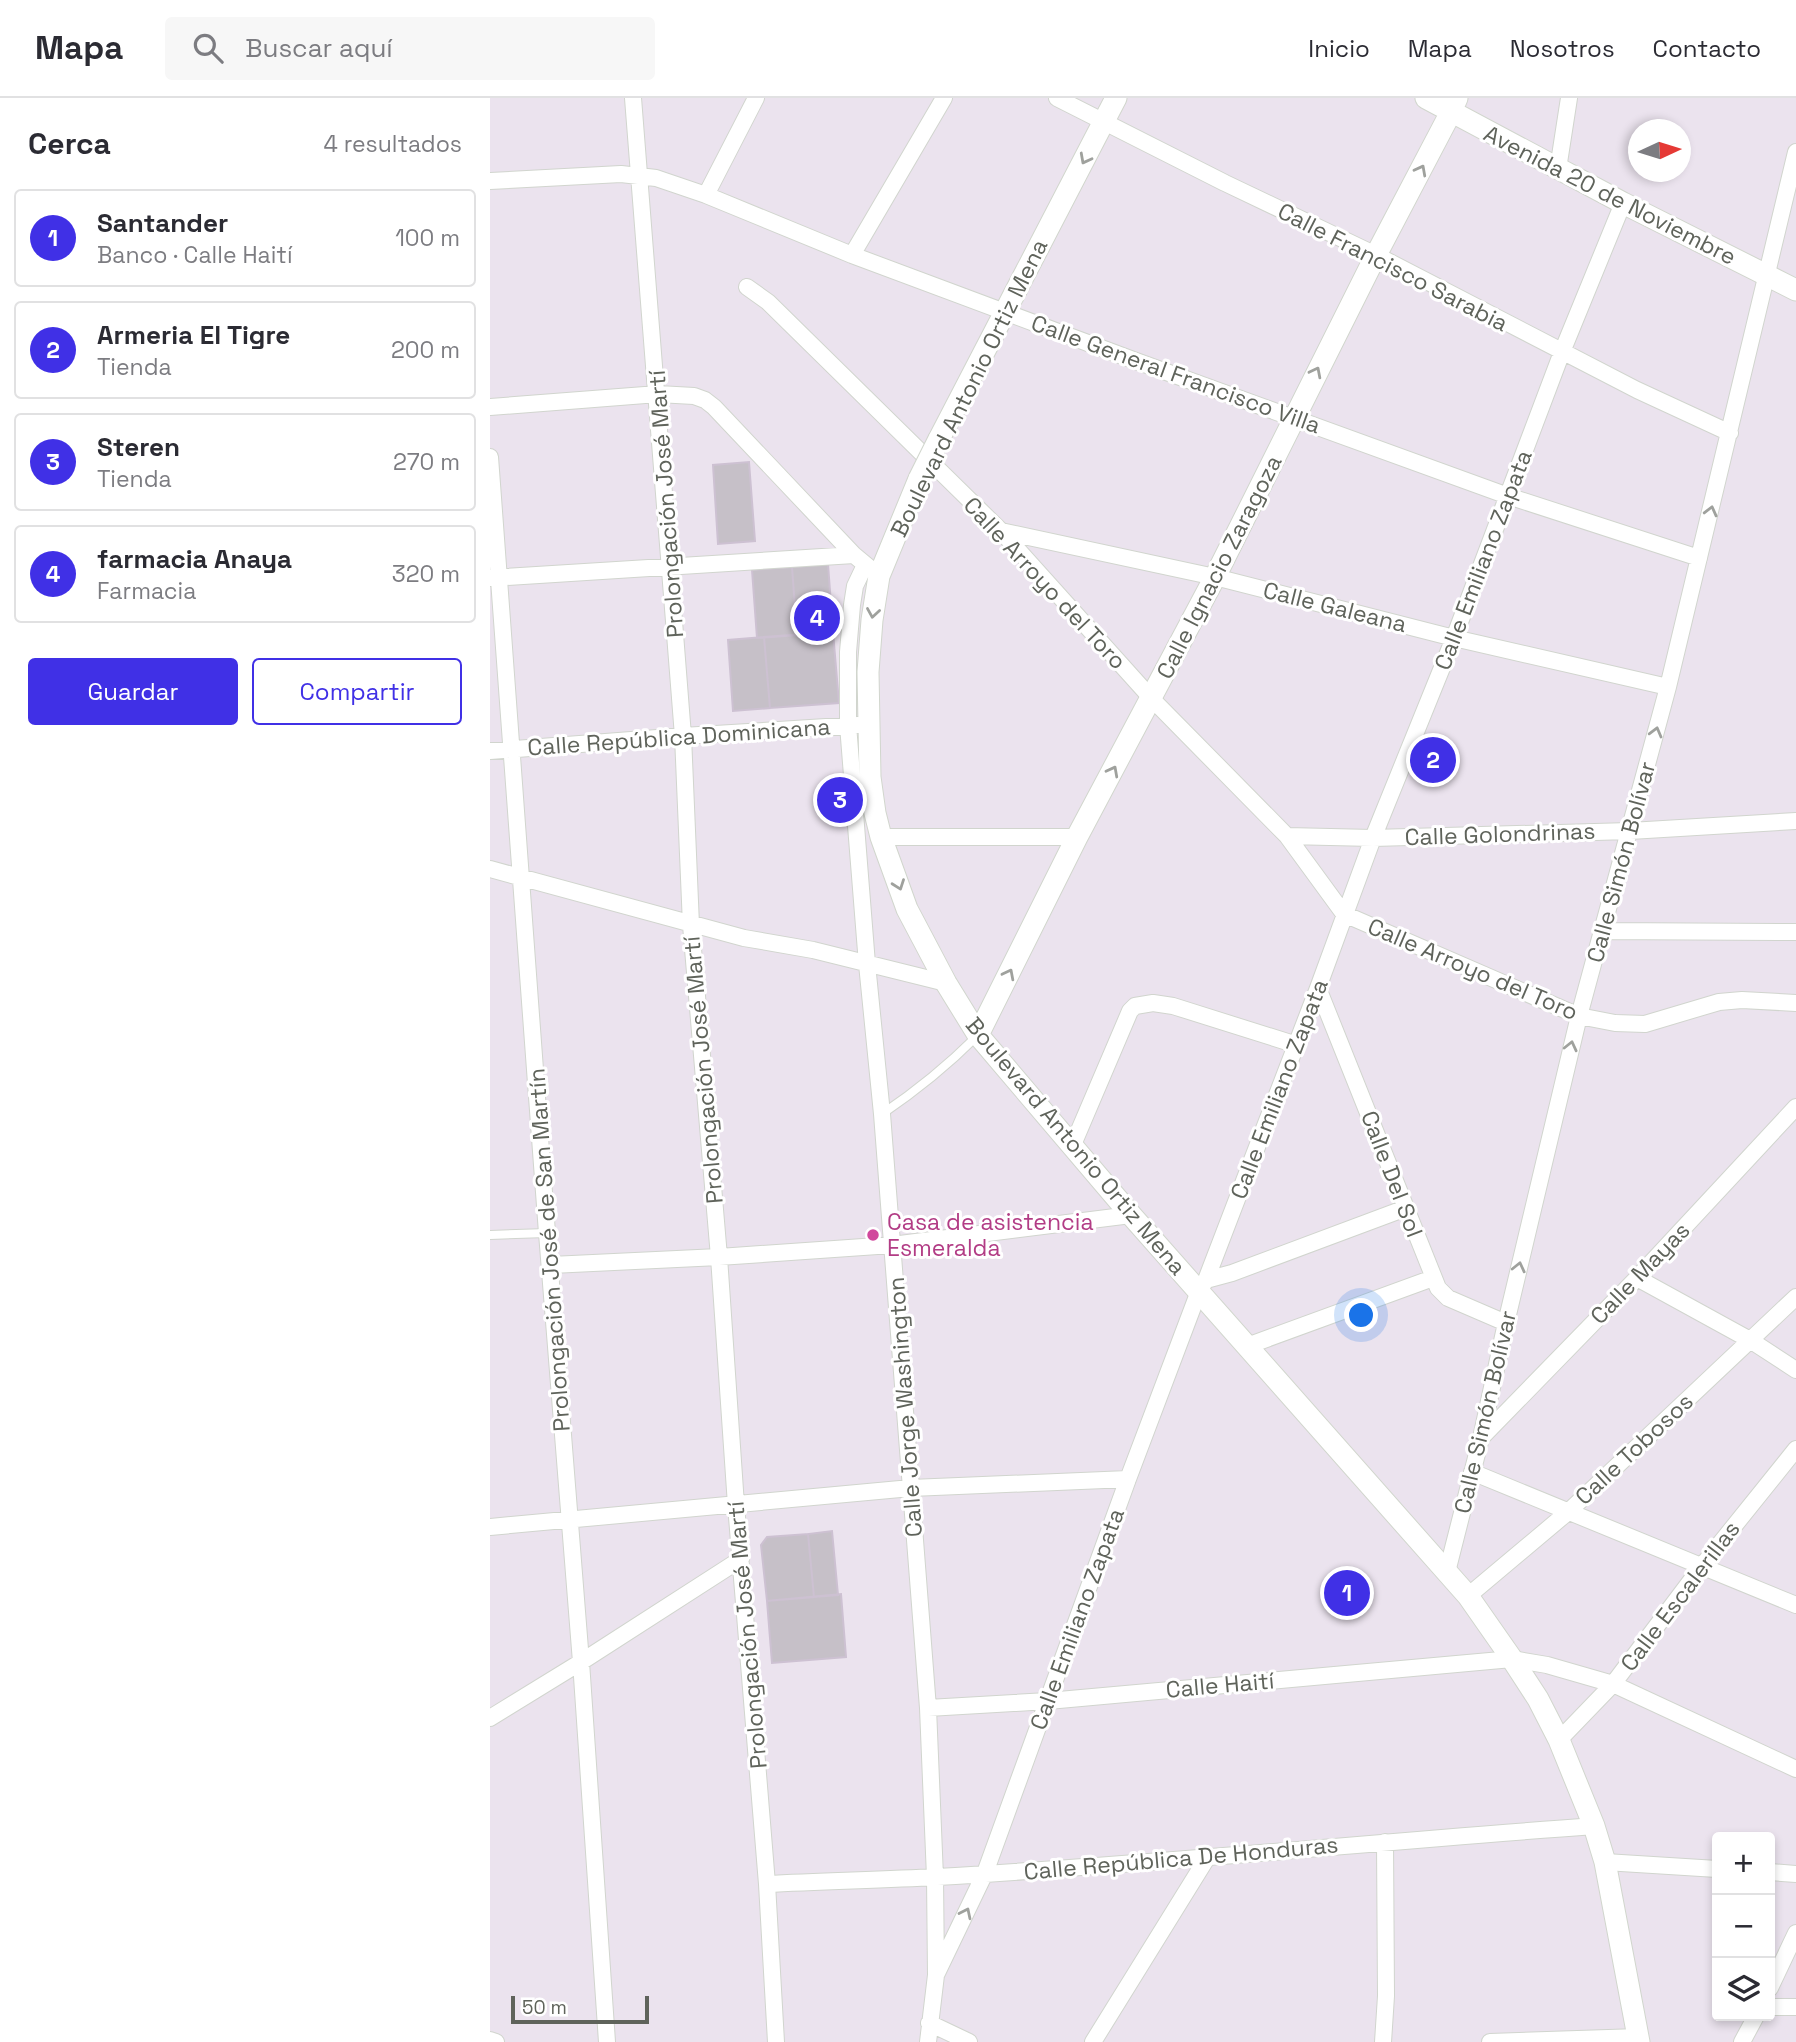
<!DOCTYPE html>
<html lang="es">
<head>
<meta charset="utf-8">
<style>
  body { margin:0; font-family:"Space Grotesk",sans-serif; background:#f7f7f7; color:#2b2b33 }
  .controls { position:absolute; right:21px; bottom:21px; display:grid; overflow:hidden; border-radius:7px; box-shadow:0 4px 10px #0003 }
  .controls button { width:63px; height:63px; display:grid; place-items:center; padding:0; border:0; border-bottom:2px solid #e1e1e2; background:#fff; color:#2b2b33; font:35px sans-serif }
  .compass { position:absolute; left:1138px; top:21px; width:63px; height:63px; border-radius:50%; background:#fff; box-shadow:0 4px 10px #0003; rotate:86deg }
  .scale { position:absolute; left:21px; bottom:18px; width:138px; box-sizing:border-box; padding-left:7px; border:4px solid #5f635b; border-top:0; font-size:19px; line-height:24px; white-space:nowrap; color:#5f635b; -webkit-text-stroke:5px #fff; paint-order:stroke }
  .you { position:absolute; left:872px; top:1218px; width:24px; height:24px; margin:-18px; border:5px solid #fff; border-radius:50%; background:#1a73e8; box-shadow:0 0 0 10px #1a73e833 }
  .badge { display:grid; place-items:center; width:46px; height:46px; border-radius:50%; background:#4030e6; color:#fff; font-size:23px; font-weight:700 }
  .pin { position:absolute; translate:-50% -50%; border:4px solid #fff; box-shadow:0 2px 7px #0006 }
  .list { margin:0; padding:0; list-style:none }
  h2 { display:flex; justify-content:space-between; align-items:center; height:91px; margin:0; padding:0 28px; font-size:30px }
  h2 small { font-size:23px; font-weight:400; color:#7c7c81 }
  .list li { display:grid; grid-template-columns:46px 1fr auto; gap:21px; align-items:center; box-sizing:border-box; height:98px; margin:0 14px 14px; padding:0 14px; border:2px solid #e1e1e2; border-radius:7px }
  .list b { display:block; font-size:26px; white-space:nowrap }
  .list p { margin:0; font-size:23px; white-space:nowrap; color:#7c7c81 }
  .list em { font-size:23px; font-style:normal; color:#7c7c81 }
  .actions { display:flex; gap:14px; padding:21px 28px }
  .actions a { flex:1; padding:16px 0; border:2px solid #4030e6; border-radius:7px; text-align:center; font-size:24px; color:#4030e6 }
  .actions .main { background:#4030e6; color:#fff }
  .icon { flex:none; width:38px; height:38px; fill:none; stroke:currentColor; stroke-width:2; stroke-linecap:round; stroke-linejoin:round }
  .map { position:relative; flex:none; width:1306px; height:1944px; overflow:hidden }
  header { display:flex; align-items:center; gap:42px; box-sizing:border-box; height:98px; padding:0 35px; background:#fff; border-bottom:2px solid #e1e1e2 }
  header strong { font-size:33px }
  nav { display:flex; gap:38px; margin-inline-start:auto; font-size:24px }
  .search { width:490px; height:63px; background:#f7f7f7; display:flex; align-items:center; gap:18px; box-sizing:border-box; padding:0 24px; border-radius:7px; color:#7c7c81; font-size:26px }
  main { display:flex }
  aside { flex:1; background:#fff }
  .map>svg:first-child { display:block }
  .building { fill:#c6c0c8; stroke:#cdc1d2; stroke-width:2 }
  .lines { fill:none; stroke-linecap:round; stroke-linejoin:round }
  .lane-casing { stroke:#d1d5ce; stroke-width:10 }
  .street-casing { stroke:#d1d5ce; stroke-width:18 }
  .secondary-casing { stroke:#d1d6cd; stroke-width:23 }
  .lane { stroke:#fff; stroke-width:8 }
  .street { stroke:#fff; stroke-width:16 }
  .secondary { stroke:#fff; stroke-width:21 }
  .secondary-bridge-casing { stroke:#d1d6cd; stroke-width:23; stroke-linecap:butt }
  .secondary-bridge { stroke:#fff; stroke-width:21 }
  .oneway { stroke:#9fa19d }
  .hotel-dot { fill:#d1479c; stroke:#fff; stroke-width:2.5 }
  .labels { text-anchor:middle; stroke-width:6; stroke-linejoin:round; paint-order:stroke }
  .street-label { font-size:23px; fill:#5f635b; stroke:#fff }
  .hotel-label { font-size:23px; fill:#b23c85; stroke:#fff; text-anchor:start }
</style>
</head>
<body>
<header>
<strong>Mapa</strong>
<div class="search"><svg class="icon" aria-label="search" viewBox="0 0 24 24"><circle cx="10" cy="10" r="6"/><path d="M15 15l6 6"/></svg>Buscar aquí</div>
<nav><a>Inicio</a><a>Mapa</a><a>Nosotros</a><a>Contacto</a></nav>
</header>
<main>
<aside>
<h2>Cerca<small>4 resultados</small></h2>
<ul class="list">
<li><span class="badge">1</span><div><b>Santander</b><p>Banco · Calle Haití</p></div><em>100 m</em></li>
<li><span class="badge">2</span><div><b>Armeria El Tigre</b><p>Tienda</p></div><em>200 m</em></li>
<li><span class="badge">3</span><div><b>Steren</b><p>Tienda</p></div><em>270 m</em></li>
<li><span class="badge">4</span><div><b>farmacia Anaya</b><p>Farmacia</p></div><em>320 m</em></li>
</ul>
<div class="actions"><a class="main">Guardar</a><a>Compartir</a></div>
</aside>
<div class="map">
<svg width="1306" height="1944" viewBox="0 0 1306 1944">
  <rect width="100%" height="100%" fill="#ebe3ee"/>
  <path class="building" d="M259,364L265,443L228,446L223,367Z
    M338,466L343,534L307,537L302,469Z
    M302,469L307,537L267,540L262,472Z
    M343,534L349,605L280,610L274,539Z
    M274,539L280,610L243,613L238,542Z
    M342,1433L348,1497L324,1499L318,1436Z
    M318,1436L324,1499L277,1503L271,1447L277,1439Z
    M351,1496L356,1559L282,1565L277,1503Z"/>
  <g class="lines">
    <defs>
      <path id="lane" d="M392,1016C426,993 457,968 486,939
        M0,1137L57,1135"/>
      <path id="street" d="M143,0L193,638L201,827L229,1159L246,1407L277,1786L286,1944
        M567,0L735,85L886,157L1147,292L1240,335
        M1068,71L1079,0
        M0,83L131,76L166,80L216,97L362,157L646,263L1018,398L1209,460
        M216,97L266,0
        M362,157L454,0
        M257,189L278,204L511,433L662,601L797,738L854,816L1089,918L1125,925L1155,926L1229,904L1252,902L1306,905
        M0,309L168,296L204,298L215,302L224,309L364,457L382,472
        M0,359L57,1135L91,1564L117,1944
        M511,433L725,479L964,540L1178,589
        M375,467L365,488L362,507L358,554V627L377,866L392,1016L438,1610L445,1779L446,1877L438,1944
        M0,480L364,457
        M0,653L193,638L368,627
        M797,738L883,740L1140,733L1306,723
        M391,739H587
        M0,771L254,840L323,852L456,885
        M1112,833L1306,834
        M828,890L948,1190L958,1200L1016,1225
        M582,1049L640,913L645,908L663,905L683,908L807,947
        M61,1167L229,1159L402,1147L641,1117
        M1147,1180L1260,1242L1306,1272
        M716,1182L742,1175L916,1110
        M757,1248L943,1180
        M992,1339L1147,1180L1306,1009
        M982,1374L1306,1507
        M0,1429L421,1390L638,1381
        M957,1474L991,1340L1016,1225L1089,918L1178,589L1306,54
        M978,1498L1078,1414L1306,1199
        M438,1610L558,1603L1022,1561L1057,1567L1123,1586L1306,1671
        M0,1620L91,1564L251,1461
        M1069,1642L1123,1586L1212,1468L1306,1351
        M1115,1764L1227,1771
        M1280,1774L1306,1776
        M277,1786C333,1783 390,1782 447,1779C666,1766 885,1744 1104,1728
        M446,1877L495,1775L638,1381L709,1193L716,1182L828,890L883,740L964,540L1072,254L1133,105
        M1280,1890L1306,1835
        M1280,1909H1306
        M439,1925L479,1944
        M0,1942L6,1944
        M603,1944L717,1760
        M893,1944L896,1898L895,1744
        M1000,1944L1149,1939
        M1252,1944L1266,1918"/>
      <path id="secondary" d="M936,0L1133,105L1306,192
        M449,341L626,0
        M429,381L389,478L382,522L378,574L380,679L385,715L391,739L417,811L456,885L488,937L641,1117L978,1498L1022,1561L1048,1601L1069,1642L1104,1728L1115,1764L1149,1944
        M488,937L587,739L725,479L886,157L961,14L967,0"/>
    </defs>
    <use href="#lane" class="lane-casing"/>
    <use href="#street" class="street-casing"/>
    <use href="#secondary" class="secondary-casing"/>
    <use href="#lane" class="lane"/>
    <use href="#street" class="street"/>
    <use href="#secondary" class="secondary"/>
    <defs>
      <path id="secondary-bridge" d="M429,381L449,341"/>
    </defs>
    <use href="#secondary-bridge" class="secondary-bridge-casing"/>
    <use href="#secondary-bridge" class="secondary-bridge"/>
  </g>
  <defs><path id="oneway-chevron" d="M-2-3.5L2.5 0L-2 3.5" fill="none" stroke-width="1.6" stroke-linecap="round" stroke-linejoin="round" transform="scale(1.75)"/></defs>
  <g class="oneway">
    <use href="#oneway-chevron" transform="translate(595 61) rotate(118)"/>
    <use href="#oneway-chevron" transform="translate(931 72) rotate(-62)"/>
    <use href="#oneway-chevron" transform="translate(826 274) rotate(-63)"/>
    <use href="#oneway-chevron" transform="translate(1221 413) rotate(-76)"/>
    <use href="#oneway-chevron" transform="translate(383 515) rotate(99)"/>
    <use href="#oneway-chevron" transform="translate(1166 634) rotate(-75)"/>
    <use href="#oneway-chevron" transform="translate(623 673) rotate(-62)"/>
    <use href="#oneway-chevron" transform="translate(409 787) rotate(70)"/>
    <use href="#oneway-chevron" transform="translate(519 876) rotate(-63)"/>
    <use href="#oneway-chevron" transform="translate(1081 948) rotate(-77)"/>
    <use href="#oneway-chevron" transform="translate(1029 1169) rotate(-77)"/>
    <use href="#oneway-chevron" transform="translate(476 1815) rotate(-64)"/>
  </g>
  <circle class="hotel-dot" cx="383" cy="1137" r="7"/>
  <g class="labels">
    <g class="street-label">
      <text transform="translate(1120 97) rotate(27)" y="8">Avenida 20 de Noviembre</text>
      <text transform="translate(903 169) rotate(27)" y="8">Calle Francisco Sarabia</text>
      <text transform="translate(686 276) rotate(20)" y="8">Calle General Francisco Villa</text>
      <text transform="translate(479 290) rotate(-64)" y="8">Boulevard Antonio Ortiz Mena</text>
      <text transform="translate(176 406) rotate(-94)" y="8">Prolongación José Martí</text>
      <text transform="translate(993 462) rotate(-69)" y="8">Calle Emiliano Zapata</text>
      <text transform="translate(729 469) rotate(-63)" y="8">Calle Ignacio Zaragoza</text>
      <text transform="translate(555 485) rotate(47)" y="8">Calle Arroyo del Toro</text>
      <text transform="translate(845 509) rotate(14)" y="8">Calle Galeana</text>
      <text transform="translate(189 639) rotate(-4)" y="8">Calle República Dominicana</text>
      <text transform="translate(1010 736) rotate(-2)" y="8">Calle Golondrinas</text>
      <text transform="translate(1131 764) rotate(-75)" y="8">Calle Simón Bolívar</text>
      <text transform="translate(983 871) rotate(23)" y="8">Calle Arroyo del Toro</text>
      <text transform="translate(213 972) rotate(-95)" y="8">Prolongación José Martí</text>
      <text transform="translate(789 991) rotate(-69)" y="8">Calle Emiliano Zapata</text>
      <text transform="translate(586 1048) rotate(50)" y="8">Boulevard Antonio Ortiz Mena</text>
      <text transform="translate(902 1076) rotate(69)" y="8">Calle Del Sol</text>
      <text transform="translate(59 1152) rotate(-94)" y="8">Prolongación José de San Martín</text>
      <text transform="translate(1150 1175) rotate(-46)" y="8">Calle Mayas</text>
      <text transform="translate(415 1309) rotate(-94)" y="8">Calle Jorge Washington</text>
      <text transform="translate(995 1314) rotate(-77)" y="8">Calle Simón Bolívar</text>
      <text transform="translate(1144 1351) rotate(-43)" y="8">Calle Tobosos</text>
      <text transform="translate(1190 1498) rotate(-53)" y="8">Calle Escalerillas</text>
      <text transform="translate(587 1521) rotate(-70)" y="8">Calle Emiliano Zapata</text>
      <text transform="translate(257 1537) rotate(-95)" y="8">Prolongación José Martí</text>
      <text transform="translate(730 1587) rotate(-5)" y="8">Calle Haití</text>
      <text transform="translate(691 1760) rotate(-5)" y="8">Calle República De Honduras</text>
    </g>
    <g class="hotel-label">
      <text x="397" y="1132">Casa de asistencia<tspan x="397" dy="26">Esmeralda</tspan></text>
    </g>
  </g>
</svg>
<div class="controls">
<button>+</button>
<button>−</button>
<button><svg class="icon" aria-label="layers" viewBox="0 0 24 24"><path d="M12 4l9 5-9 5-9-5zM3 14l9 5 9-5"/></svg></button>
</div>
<svg class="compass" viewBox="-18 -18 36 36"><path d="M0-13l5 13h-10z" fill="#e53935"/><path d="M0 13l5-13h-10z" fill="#7c7c81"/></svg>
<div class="scale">50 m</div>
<div class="you"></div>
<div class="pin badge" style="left:857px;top:1495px">1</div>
<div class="pin badge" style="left:943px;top:662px">2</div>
<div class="pin badge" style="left:350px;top:702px">3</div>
<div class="pin badge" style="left:327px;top:520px">4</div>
</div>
</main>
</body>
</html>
